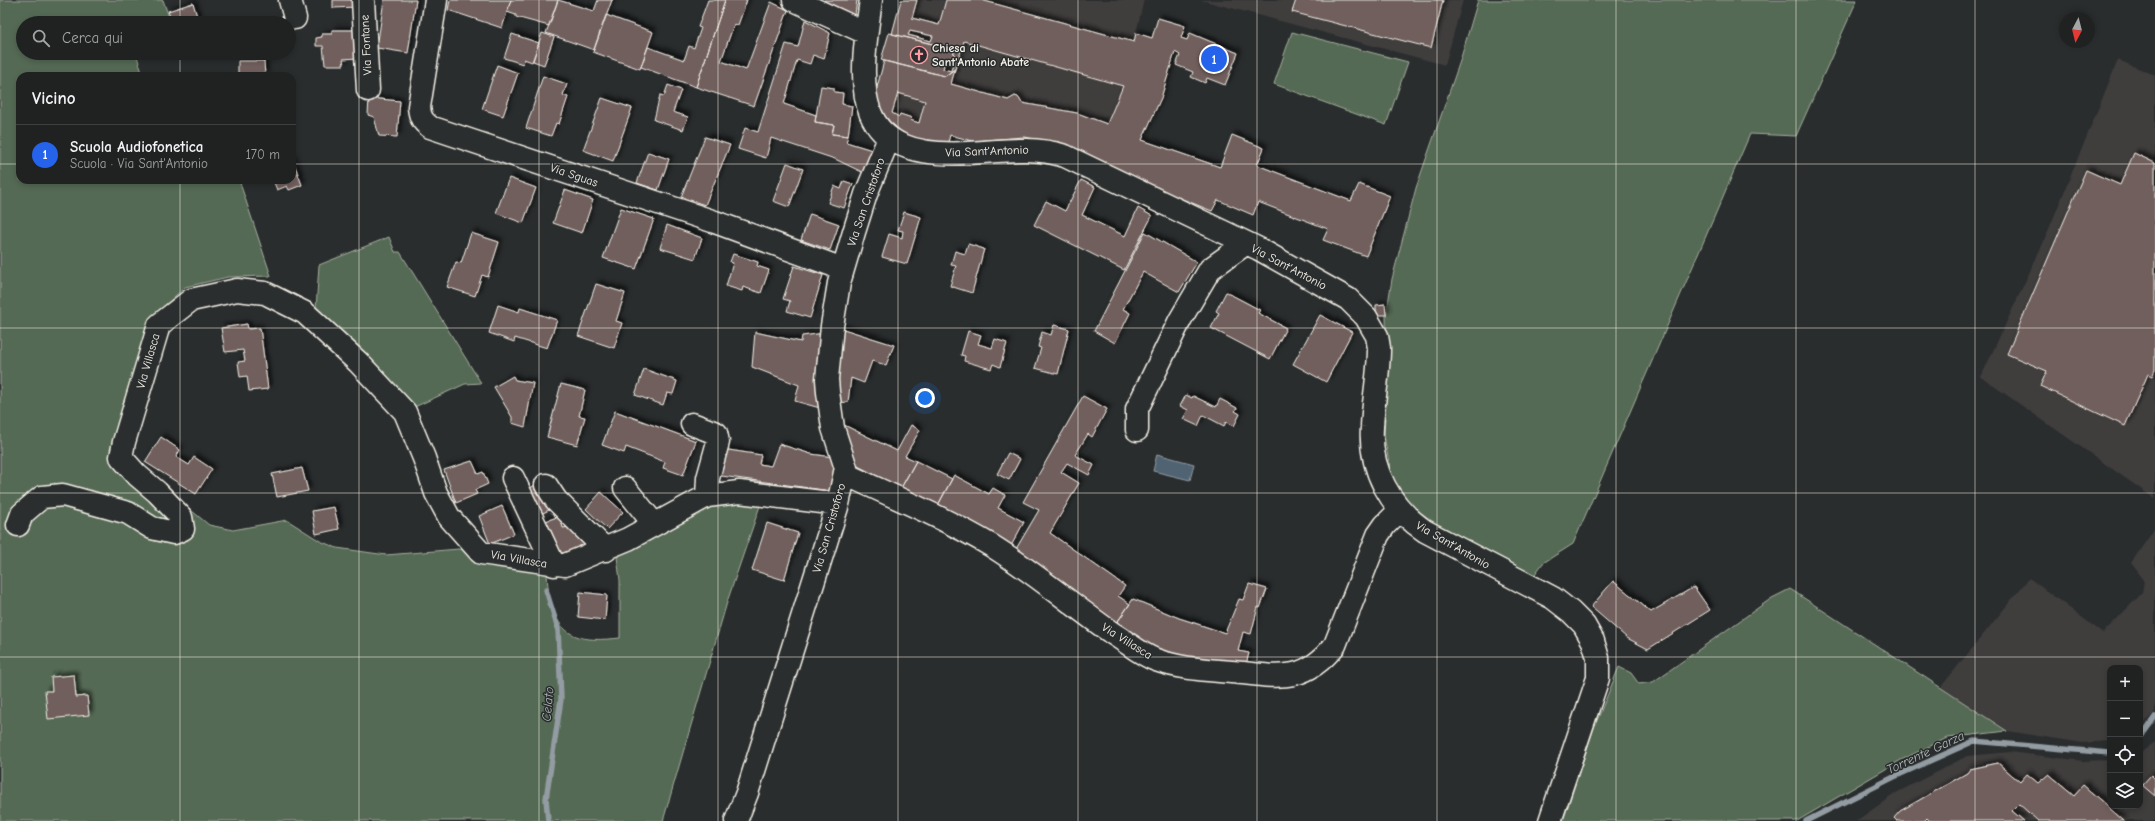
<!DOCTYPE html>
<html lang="it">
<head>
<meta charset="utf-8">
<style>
  body { margin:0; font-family:"Comic Neue",sans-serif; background:#282a2a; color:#f1f3f6 }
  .controls { position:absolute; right:12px; bottom:12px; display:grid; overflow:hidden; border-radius:8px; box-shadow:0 2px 6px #0003 }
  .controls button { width:36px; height:36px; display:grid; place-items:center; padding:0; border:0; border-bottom:1px solid #3d3f40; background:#202222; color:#f1f3f6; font:20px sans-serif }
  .compass { position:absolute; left:2059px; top:12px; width:36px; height:36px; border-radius:50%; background:#202222; box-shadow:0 2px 6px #0003; rotate:187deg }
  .you { position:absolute; left:925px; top:398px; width:14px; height:14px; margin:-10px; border:3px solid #fff; border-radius:50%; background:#1a73e8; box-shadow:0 0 0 6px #1a73e833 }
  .badge { display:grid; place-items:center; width:26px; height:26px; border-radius:50%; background:#2563eb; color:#fff; font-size:13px; font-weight:700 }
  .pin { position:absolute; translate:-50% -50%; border:2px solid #fff; box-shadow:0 1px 4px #0006 }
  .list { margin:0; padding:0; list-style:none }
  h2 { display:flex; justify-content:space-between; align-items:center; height:52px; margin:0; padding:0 16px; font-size:17px }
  h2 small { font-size:13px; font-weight:400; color:#a2a4a5 }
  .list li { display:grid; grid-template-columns:26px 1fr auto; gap:12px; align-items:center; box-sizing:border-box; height:60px; padding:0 16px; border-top:1px solid #3d3f40 }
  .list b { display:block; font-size:15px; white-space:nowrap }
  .list p { margin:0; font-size:13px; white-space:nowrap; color:#a2a4a5 }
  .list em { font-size:13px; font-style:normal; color:#a2a4a5 }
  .icon { flex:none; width:22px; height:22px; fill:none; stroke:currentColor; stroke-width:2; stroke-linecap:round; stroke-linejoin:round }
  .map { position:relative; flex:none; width:2155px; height:821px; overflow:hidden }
  .search { position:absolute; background:#202222; box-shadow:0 2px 6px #0003; left:16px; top:16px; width:280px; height:44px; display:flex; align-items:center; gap:10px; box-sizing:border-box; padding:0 14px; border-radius:22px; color:#a2a4a5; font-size:15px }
  .panel { position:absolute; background:#202222; box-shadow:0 2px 6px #0003; left:16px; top:72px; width:280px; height:112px; border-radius:12px }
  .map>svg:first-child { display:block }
  .built { fill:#3f3c3c }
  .green { fill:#556a55; stroke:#a4ae9e }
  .water { fill:#506373; stroke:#929ca2 }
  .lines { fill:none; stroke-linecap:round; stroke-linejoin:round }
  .stream { stroke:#929ca2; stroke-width:5.5 }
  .building { fill:#715f5d; stroke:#f4f1e8; fill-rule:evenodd; filter:url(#shadow) }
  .minor-casing { stroke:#f4f1e8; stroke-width:25 }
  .minor { stroke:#2a2d2e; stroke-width:22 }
  .grid { fill:none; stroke:#f4f1e8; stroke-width:1; stroke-opacity:0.55 }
  .labels { text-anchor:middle; stroke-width:3; stroke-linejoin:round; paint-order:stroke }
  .street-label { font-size:12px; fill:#f4f1e8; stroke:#2a2d2e }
  .poi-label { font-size:12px; font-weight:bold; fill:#f4f1e8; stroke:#2a2d2e; text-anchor:start }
  .water-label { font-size:13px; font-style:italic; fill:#b2b8b9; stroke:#2a2d2e }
</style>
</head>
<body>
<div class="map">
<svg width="2155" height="821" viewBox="0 0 2155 821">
  <defs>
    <filter id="shadow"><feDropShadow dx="3.5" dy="-3.5" stdDeviation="2" flood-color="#0009"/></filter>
  </defs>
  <rect width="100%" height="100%" fill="#2a2d2e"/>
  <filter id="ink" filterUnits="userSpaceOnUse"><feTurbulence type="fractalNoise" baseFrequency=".025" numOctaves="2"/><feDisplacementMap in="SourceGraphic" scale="8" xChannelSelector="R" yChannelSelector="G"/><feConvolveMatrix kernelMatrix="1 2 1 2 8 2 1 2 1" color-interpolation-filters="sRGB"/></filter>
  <g filter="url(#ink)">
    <path class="built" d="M901,0H1144L1123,86L1107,124L1077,113L1022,103L1018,97L1015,96L1008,100L999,138L973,141L950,135L947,146L900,132L889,121L877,105L876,91L884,61L881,60L889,33L892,34Z
      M1201,0H1463L1445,65Z
      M2118,60L2155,75V499L1981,377L2044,241Z
      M2155,528V712L2140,728V668H2110V741L2083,743L2007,731L1940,688L2029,578L2103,633L2142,593L2144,580L2131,563Z
      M2155,742V821H1856L1896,793L1967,756L2010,752L2084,761L2110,760V806H2140V753Z"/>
    <path class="green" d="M0,0H163L171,23H23V53H136L143,76H20V180H239L271,276L228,277L185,287L148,321L111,463L164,514V519L157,520L105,495L54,483L71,504L108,515L149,535L190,522L186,506L209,525L233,530L287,520L320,541L337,548L386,555L471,548L547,569C547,580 548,589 550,599C559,640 583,642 620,638V580L616,549L708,499L763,497L728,599L663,821H0Z
      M1478,0H1857L1796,136L1750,134L1573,544L1543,563L1532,578L1424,518L1407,504L1393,483L1384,436L1387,377L1386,316L1392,279L1416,188L1460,61Z
      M1292,32L1408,62L1386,125L1274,84Z
      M389,237L395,252H400L481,383L465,384L410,409L316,309L319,265Z
      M1790,589L2007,731L1947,738L1901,760L1797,821H1563L1594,728L1619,667L1631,673L1639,684L1653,682L1772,598Z"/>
    <path class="water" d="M1157,454L1194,464L1190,480L1153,471Z"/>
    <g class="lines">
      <path class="stream" d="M546,590L558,628L561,699L546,799L548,821
        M2140,738L2155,717
        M1806,821L1894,777L1974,741L2110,753"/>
    </g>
    <path class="building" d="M333,0H356L357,7L333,8Z
      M384,0H416L408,53L377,48Z
      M450,0H511L502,28L448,10Z
      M511,0H558L549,26L516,17V15L507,12Z
      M558,0L594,11L598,0H613H612L594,50L546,33Z
      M708,0H725L696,87L641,67L648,47L684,60L689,46L694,48L701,28L698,27Z
      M725,0H747L738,25L734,24L721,61L746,70L771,2L788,10L754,106L696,87Z
      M824,0H857L855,14L849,19L821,8Z
      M901,0H917L912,18L939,25L946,0H981L1134,42L1136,33L1152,38L1158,18L1185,26L1181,38L1187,40L1190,33L1238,53L1225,85L1207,78L1205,83L1191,77L1193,72L1176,65L1180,55L1175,52L1161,98L1142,140L1220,167L1232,135L1264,148L1257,165L1351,201L1359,184L1390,196L1366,256L1323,240L1328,229L1258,202L1253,215L1218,200L1212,211L1123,175L1062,144L1024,137L973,141L950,135L947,146L908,137L889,121L877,105L876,91L884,61L945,76L955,69L951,84L1008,100L1015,96L1018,97L1022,103L1077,113L1107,124L1123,86L964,41L958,61L952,49L892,34ZM910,31L933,36L931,41L908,35ZM898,93L925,101L919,123L910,120L912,118L900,114L899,117L892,113Z
      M1296,0H1443L1431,48L1292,12Z
      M193,3L199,23H172L168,11Z
      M606,15L653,32L640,69L593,52Z
      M805,20L830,33L824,59L813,55L810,64L797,60L784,104L816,115L815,122L834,125L832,134L848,136L846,142L872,150L864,173L835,159L771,138L766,158L738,149L745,128L758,132L786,44L798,47Z
      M332,30H356L357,58L343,59L344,65H325L323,46H316V38L322,37V34H332Z
      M542,33L554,37L544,65L533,61Z
      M889,33L952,49L958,61L955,69L945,76L881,60Z
      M512,34L539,43L532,62L524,59L523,64L504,58Z
      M238,61H264L265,76H238Z
      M945,61L953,63L951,71L943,69Z
      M497,65L518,73L503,116L482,109Z
      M543,76L567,84L563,95L568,97L559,124L556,123L551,136L526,128Z
      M668,85L681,90L673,112L688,117L683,130L654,120L660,95L664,96Z
      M821,86L834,88V92L843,93L842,104L852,106L848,136L832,134L834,125L815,122Z
      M369,98L400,101L397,137L379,136L374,117L368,115Z
      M602,98L632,108L613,161L583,150Z
      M705,137L730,145L705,205L681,197Z
      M648,152L669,159L658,190L637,183Z
      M2134,153L2155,163V370L2152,376L2148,374L2125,426L2040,386L2047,371L2007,354L2086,170L2120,185Z
      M292,158L302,185L289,190L287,186L277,190L273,180H292Z
      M787,163L803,169L789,207L773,201Z
      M509,178L536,188L523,223L496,213Z
      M1081,180L1095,187L1082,215L1125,236L1138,208L1152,216L1124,270L1034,225L1046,201L1065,211Z
      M844,181L853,184L844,208L828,203L834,186L841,189Z
      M565,190L593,200L582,233L553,223Z
      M621,208L654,219L636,269L603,258Z
      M904,212L921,217L907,264L882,257L889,234L902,238L903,231L898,230Z
      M810,214L839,224L830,250L801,240Z
      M667,225L702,238L695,259L660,248Z
      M1145,232L1197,262L1179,292L1143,272L1123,309L1130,313L1115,343L1094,331Z
      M471,233L499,242L488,277L482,275L475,296L447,287L456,262L461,263Z
      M968,244L984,249L972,293L950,286L956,266L951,265L955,251L965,254Z
      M733,254L758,262L757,266L769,270L761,293L743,287L742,291L726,286L733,263L730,262Z
      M794,266L823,275L810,318L787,311L790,301L783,299Z
      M596,284L625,293L616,321L622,323L614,348L578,336Z
      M1226,292L1260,310L1258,313L1286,328L1270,359L1211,328L1219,313L1216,311Z
      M1385,304L1386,315H1376V305Z
      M498,305L519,312L520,308L557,320L547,348L515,338L514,342L489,333Z
      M1320,315L1352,332L1326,382L1293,364Z
      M247,324L248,329L260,328L268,389L249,391L247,376L240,377L238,362L245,361L243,350L225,352L221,328Z
      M1054,325L1069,329L1058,374L1035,368L1041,348L1038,347L1042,332L1051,335Z
      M837,327L894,345L886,365L872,361L864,383L851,378L848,402L835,403Z
      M968,331L981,335L978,344L992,348L995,339L1007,343L1000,367L993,364L991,369L964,361L965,356L961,355Z
      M755,332L801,342L802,336L825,333L820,408L795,401L799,385L752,367Z
      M644,369L677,381L673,394L667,393L663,405L635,395Z
      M513,376L515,380L533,383L525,427L512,423V417L494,387Z
      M561,384L585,390L579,416L585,417L577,445L547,437Z
      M1186,395L1192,398L1193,396L1216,407L1220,399L1237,408L1235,411L1240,414L1234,426L1226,422L1224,426L1203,415L1198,426L1183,419L1188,410L1180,406Z
      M1083,396L1107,409L1092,437L1088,434L1075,455L1094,465L1089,475L1067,463L1061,472L1079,483L1050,533L1125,586L1118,596L1130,604L1116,624L1016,549L1039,510L1023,502Z
      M615,411L696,441L683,475L663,468L665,462L626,447L624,453L602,445Z
      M842,424L897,451L911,425L920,430L905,456L916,461L901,488L848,461Z
      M161,437L180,450L176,457L189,465L194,457L212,469L196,494L145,462Z
      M779,444L811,454L833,457L836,477L831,491L714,475L722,449L761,455L759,464L771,466Z
      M1008,453L1020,459L1009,480L997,474Z
      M472,461L478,474L483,472L488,484L475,490L477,494L456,503L444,470Z
      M916,461L952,479L937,507L901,488Z
      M302,468L308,491L277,497L272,474Z
      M954,475L989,494L993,488L1005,495L998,508L1024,522L1011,546L937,507Z
      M535,485L549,510L537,516L524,492Z
      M601,492L623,512L607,529L586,509Z
      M502,506L514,534L490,544L479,516Z
      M334,507L339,529L316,534L312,511Z
      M560,516L563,528L581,525L591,548L556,558L540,523Z
      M767,523L798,533L784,580L752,570Z
      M1613,581L1651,612L1694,587L1710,610L1648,649L1627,638L1591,607Z
      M1249,584L1267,589L1260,608L1258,607L1251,634L1243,632L1238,651L1249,653L1245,668L1172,657L1149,647L1116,624L1133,599L1179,618L1225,633L1239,599L1243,600Z
      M580,592L607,595L605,620L578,617Z
      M74,675L76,697L87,696L89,715L48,719L45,691H52L51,677Z
      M1998,763L2020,782L2027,774L2038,783L2049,774L2074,795L2083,785L2124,821H2038L2019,804L2012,811L2024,821H1930L1927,818L1924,821H1897L1894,818L1900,811L1967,773L1970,769Z
      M2151,775L2155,779V796L2142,785Z"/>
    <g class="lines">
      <defs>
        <path id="minor" d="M290,0L295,18
          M363,0L368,90
          M436,0L419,107C420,117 422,121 430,127L715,222L843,269
          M794,0L866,33
          M871,0C858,91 850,160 969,153C1002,151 1033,146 1065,156L1259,249L1348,299L1366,317L1377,336L1379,348C1379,375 1373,401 1372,427C1369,470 1391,508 1425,531L1553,598L1571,612L1584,625L1593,641L1598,658V678L1550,821
          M692,424L716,433L718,442L708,478L707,496
          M1137,430V409L1180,320L1210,269L1245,244
          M845,474C894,497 945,518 992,546C1034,572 1072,605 1112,633C1127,642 1140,654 1156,660C1183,670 1215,670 1243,673C1284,678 1307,680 1335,645L1378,535L1385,525L1400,510
          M513,478L554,565
          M546,485L556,500L606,550
          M625,488L654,524
          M18,525L22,514L42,497L63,495L128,513L152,528L174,533L183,529L181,517L157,492L137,475L121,457L124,442L159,325L191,300L237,290L265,293L305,313L358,362L405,412L424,458L436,493L449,517L481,553L565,565L628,539L707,496L739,492L838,504
          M736,821L747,793L838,504L846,468L833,428L828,392L827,379L832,326L839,283L854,232L866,194L889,138"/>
      </defs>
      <use href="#minor" class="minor-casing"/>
      <use href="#minor" class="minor"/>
    </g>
  </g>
  <path class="grid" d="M180,0V23M359,0V821M539,0V821M718,0V821M898,0V821M1078,0V821M1257,0V821M1437,0V821M1616,0V821M1796,0V821M1975,0V821M180,53V76M0,164H20M292,164H2155M180,180V821M0,328H2155M0,493H2155M0,657H2155"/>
  <defs>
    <symbol id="church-ring" viewBox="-11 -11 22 22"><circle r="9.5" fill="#2a2d2e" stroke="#ff9aa2" stroke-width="1.5"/><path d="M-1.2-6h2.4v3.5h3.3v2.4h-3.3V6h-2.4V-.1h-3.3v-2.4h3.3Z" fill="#ff9aa2"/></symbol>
  </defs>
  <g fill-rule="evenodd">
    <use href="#church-ring" x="909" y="45" width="20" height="20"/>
  </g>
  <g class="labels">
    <g class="street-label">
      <text transform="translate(366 45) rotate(-93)" y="4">Via Fontane</text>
      <text transform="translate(987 151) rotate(-2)" y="4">Via Sant'Antonio</text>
      <text transform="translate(574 175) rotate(19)" y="4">Via Sguas</text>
      <text transform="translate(866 202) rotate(-71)" y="4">Via San Cristoforo</text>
      <text transform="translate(1289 267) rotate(28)" y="4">Via Sant'Antonio</text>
      <text transform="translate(148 361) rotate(-74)" y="4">Via Villasca</text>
      <text transform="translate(829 528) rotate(-74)" y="4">Via San Cristoforo</text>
      <text transform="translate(1453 545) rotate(30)" y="4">Via Sant'Antonio</text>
      <text transform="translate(519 559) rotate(10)" y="4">Via Villasca</text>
      <text transform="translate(1127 641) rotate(32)" y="4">Via Villasca</text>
    </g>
    <g class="poi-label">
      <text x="932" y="52">Chiesa di<tspan x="932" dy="14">Sant'Antonio Abate</tspan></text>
    </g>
    <g class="water-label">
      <text transform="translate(547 704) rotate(-85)" y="5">Celato</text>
      <text transform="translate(1925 752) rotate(-25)" y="5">Torrente Garza</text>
    </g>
  </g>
</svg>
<div class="controls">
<button>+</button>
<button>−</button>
<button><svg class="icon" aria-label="locate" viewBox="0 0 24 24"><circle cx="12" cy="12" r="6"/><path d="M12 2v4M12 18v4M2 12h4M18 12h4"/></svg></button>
<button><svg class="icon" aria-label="layers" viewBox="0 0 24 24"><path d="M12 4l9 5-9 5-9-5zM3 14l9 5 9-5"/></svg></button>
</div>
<svg class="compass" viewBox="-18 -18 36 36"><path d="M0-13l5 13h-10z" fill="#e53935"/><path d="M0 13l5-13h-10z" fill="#a2a4a5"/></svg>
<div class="you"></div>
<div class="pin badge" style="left:1214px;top:59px">1</div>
<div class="search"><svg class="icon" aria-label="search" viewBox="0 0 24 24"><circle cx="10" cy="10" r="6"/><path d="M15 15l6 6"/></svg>Cerca qui</div>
<section class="panel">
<h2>Vicino<small></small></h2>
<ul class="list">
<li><span class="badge">1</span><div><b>Scuola Audiofonetica</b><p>Scuola · Via Sant'Antonio</p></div><em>170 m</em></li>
</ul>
</section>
</div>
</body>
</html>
